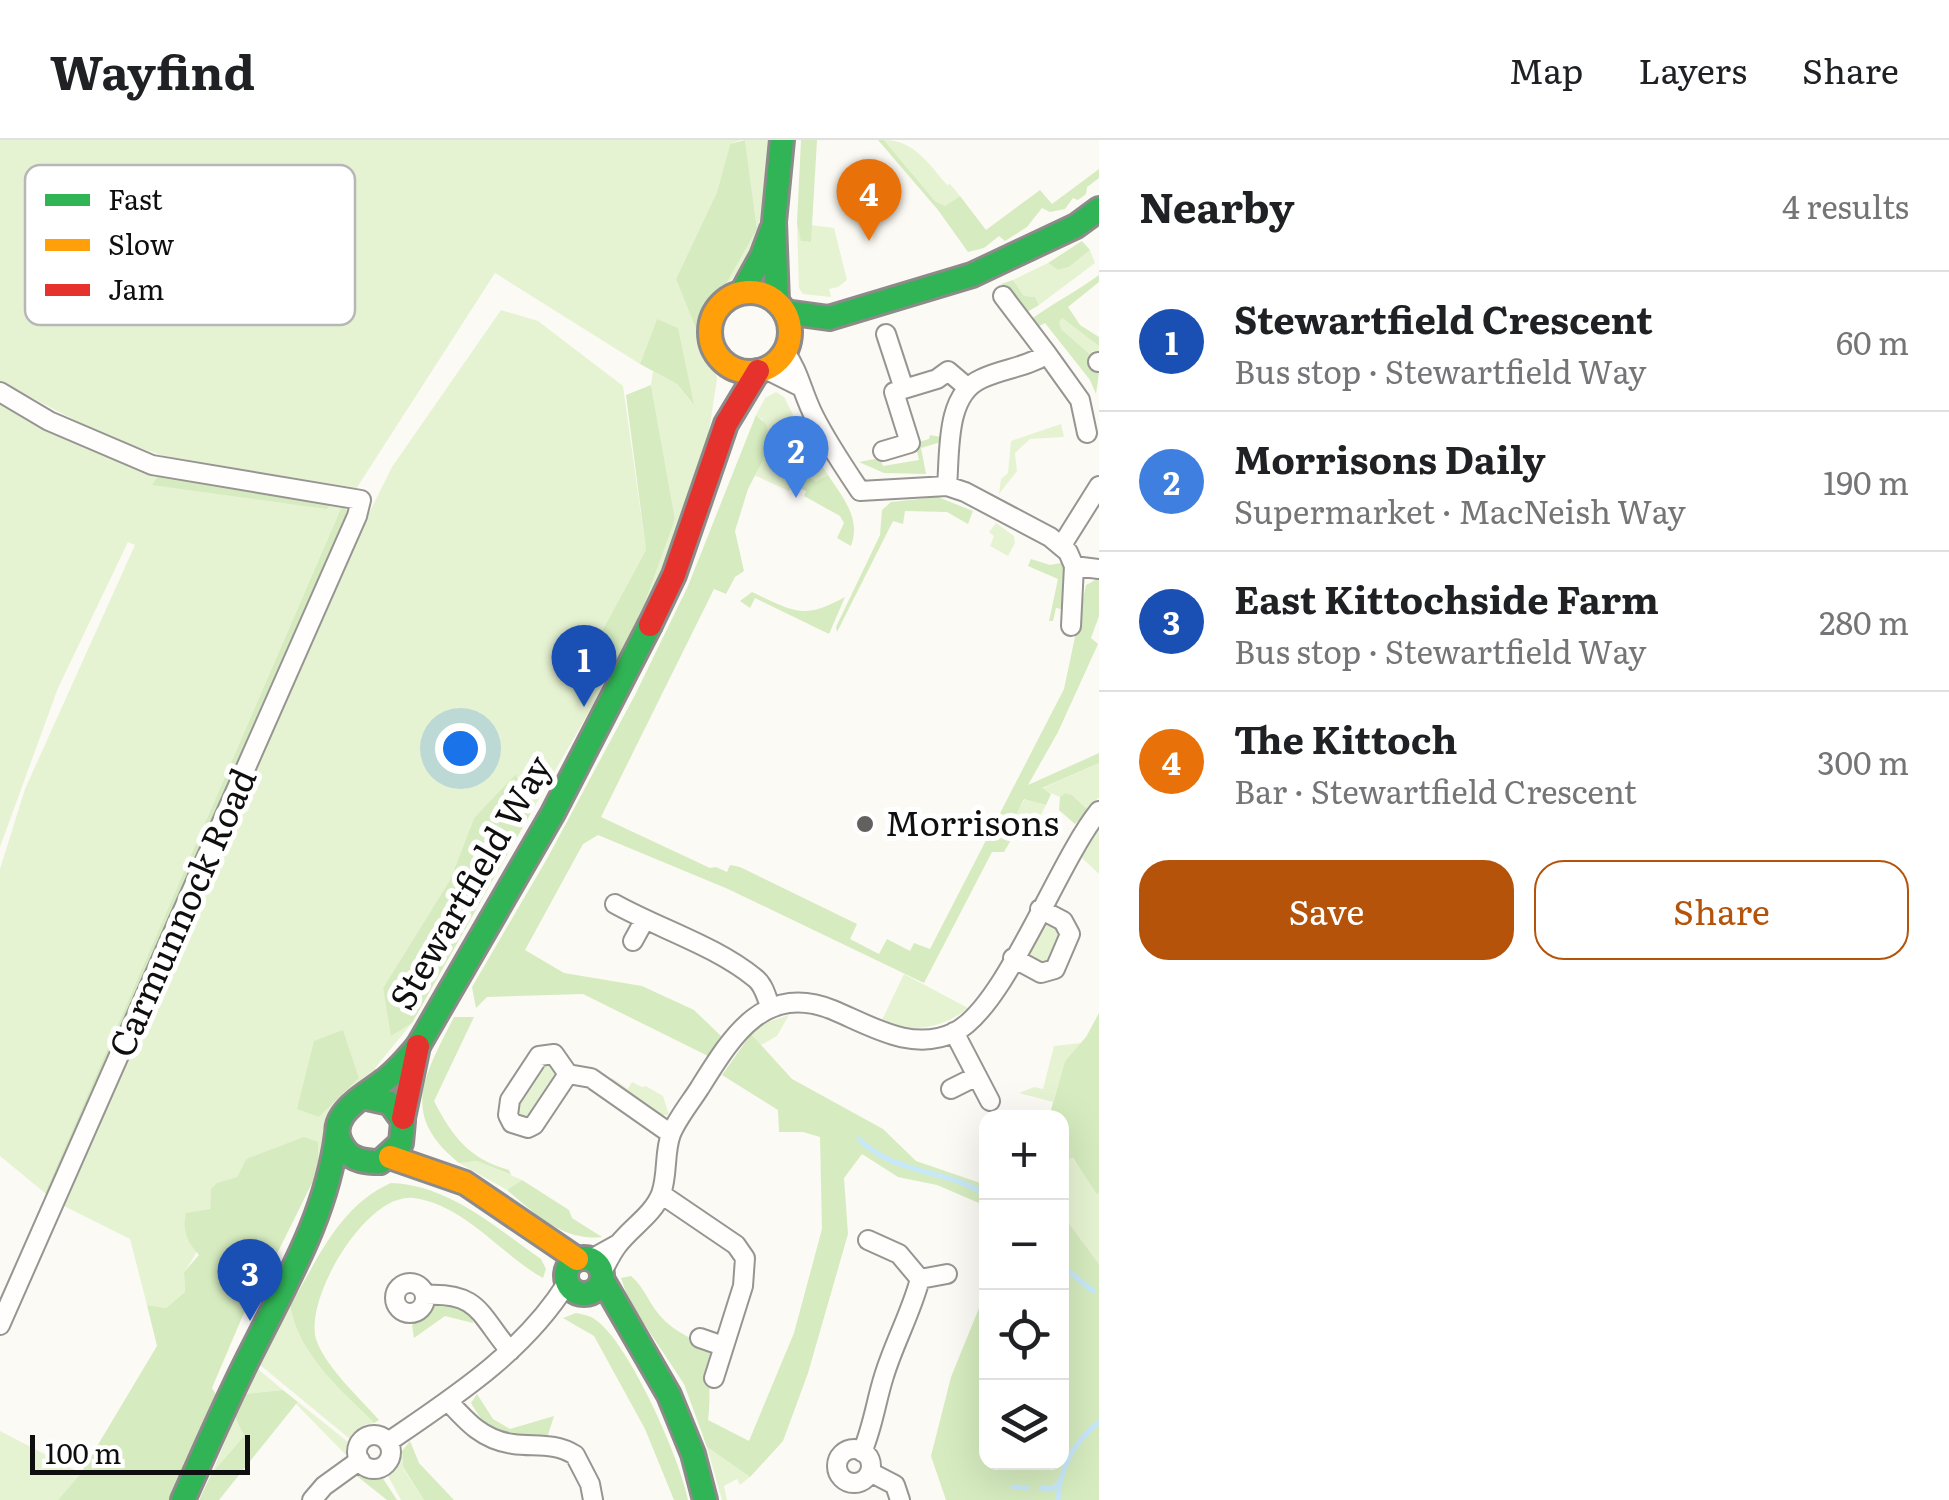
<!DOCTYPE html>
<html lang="en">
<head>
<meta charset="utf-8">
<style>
  body { margin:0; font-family:Literata,serif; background:#f2f2f2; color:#202124 }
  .controls { position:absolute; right:30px; bottom:30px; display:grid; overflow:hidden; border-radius:20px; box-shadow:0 10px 40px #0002 }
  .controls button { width:90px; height:90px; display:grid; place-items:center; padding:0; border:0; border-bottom:2px solid #e0e0e0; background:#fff; color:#202124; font:50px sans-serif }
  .scale { position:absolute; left:30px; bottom:25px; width:220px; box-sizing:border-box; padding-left:10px; border:5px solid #0f0f0f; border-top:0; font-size:28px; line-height:35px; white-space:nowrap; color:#0f0f0f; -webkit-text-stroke:8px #fff; paint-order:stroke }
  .you { position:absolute; left:460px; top:608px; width:35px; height:35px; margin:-25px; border:8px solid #fff; border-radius:50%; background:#1a73e8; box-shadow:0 0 0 15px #1a73e833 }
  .badge { display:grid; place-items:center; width:65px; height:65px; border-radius:50%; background:#b45309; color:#fff; font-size:32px; font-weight:700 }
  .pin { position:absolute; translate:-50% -82px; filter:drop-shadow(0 2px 5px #0008) }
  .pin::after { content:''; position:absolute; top:52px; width:35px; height:30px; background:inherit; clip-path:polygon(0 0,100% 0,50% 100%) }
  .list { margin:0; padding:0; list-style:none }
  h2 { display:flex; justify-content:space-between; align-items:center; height:130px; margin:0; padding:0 40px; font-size:42px }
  h2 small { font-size:32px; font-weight:400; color:#757577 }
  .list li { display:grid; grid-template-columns:65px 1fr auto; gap:30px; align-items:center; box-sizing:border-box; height:140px; padding:0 40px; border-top:2px solid #e0e0e0 }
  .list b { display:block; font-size:38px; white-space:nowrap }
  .list p { margin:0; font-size:32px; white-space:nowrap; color:#757577 }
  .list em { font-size:32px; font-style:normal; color:#757577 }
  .actions { display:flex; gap:20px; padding:30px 40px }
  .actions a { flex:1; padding:22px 0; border:2px solid #b45309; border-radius:30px; text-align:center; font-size:35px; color:#b45309 }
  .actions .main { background:#b45309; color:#fff }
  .icon { flex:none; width:55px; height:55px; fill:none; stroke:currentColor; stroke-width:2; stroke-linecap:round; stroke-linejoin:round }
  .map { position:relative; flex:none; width:1099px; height:1360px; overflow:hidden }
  header { display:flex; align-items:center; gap:60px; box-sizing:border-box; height:140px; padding:0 50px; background:#fff; border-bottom:2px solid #e0e0e0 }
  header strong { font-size:48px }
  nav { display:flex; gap:55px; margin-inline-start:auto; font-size:35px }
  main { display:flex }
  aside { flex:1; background:#fff }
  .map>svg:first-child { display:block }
  .green { fill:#e6f3d2 }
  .forest { fill:#d6ebbf }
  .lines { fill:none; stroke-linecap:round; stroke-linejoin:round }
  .stream { stroke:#c7e8f9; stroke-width:5 }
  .street-casing { stroke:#969592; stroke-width:22 }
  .fast-casing { stroke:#8c8b89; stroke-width:28 }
  .slow-casing { stroke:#8c8b89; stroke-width:28 }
  .jam-casing { stroke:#8c8b89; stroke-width:28 }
  .street { stroke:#fffefd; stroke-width:18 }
  .fast { stroke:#30b455; stroke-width:22 }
  .slow { stroke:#ff9f0a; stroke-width:22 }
  .jam { stroke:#e5322d; stroke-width:22 }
  .poi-dot { fill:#62615f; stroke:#fff; stroke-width:4 }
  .labels { text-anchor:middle; stroke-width:10; stroke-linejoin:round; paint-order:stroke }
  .poi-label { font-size:35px; fill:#0f0f0f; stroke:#fff; text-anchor:start }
  .street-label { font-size:35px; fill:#0f0f0f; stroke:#fff }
  .key { fill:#fff; stroke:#b7b7b7; stroke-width:2.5 }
  .key-label { font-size:28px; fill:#0f0f0f }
</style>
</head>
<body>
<header>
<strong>Wayfind</strong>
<nav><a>Map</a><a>Layers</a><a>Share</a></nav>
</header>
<main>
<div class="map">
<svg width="1099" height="1360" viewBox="0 0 1099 1360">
  <rect width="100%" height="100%" fill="#fcfaf4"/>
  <path class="green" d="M0,0H741L730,4L717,52L676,139L699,191L705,180L706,200L717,239L703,330L655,457L532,671L517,635L474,678L450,740L383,848L392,895L412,883L375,928L379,935L343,953L359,938L343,891L319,977L333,963L327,980V1025H319L318,1002L246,1019L237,1037L217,1044L211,1050C210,1081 203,1107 184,1132L185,1152L166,1168L147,1165L130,1099L64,1066L354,403L392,327L501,170L538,181L623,246L646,410L575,542L606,539L675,379L651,245L653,231L677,244L692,263L657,179L640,224L495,133L356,349L193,326L105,296L0,241Z
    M745,0H774C770,57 764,111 719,152L757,89Z
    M884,0C914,0 929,24 947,45L950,44L960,56L945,66L935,61Z
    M797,83L802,101L811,102V85L834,88L847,140L838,147L829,149L831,157L803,154L799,148Z
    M1090,110L1095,123L1039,165L1035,157L1024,156L1013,140L1048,123L1058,130L1069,127Z
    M1062,178L1099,206V211H1092V216L1061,189L1058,182Z
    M776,252L784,257L810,308L828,335L816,343L804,333L787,341L792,344L789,351L754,335L771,304L762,279L756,275L765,258Z
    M0,260L160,333L153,344L332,362L342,366L45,1053L0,1016V729L25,649L135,405L128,402L58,548L0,707Z
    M1061,284L1064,297L1030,299L1015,313L1017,331L999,354L1001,339L1008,333L1011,301Z
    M996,383L1014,396L1015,403L1008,416L990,406L994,396L989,392Z
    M1099,623V657L1088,670L1072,655L1065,653L1060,657L1041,649Z
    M1025,659L1046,665L1034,688L1014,677Z
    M1099,689V734L1080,716Z
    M1046,783H1052L1063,795L1049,823L1042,826L1028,816Z
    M904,834L968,868C942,889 912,893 881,882Z
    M789,875L777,896L761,905L751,894L765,883Z
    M1081,903L1065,921L1053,962L1019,953L1034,947L1043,949L1054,906Z
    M549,922L560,932L528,980L517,977L514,964L540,924Z
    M612,938L628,949L632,942L642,947L646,946L663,956L669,975H663L609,942Z
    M1072,1018L1099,1053V1124L1062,1074V1020Z
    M477,1021L522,1040L507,1050L459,1023Z
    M290,1166C298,1209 343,1253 374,1283L364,1285L350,1299L260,1225Z
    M258,1229L283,1250L245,1254Z
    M298,1262L348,1302L346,1315L296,1264Z
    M235,1277L244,1296L212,1333Z
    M0,1291L81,1333L58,1360H0Z
    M707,1307L750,1337L740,1345L737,1339L724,1346L727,1360H722Z
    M402,1316L403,1328L424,1360H401L388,1336L395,1330Z"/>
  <path class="forest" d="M745,0L757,89L698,193L676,139L717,52L730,4Z
    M801,0H817L811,102L801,101L797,83Z
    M878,0H884L935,61L945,66L960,56L986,90L1040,50L1052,64L1099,29V38L1087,47L1086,54L1078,60L1073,58L1065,69L1050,72L1042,68L1027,87L1005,101L999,96L984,108L968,112L938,70Z
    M1082,101L1090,110L1069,127L1058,130L1048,123Z
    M1099,135V142L1068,167L1080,185L1099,197V206L1062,178L1059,182L1061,189L1092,216L1093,232H1099L1096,254L1090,240L1045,183L1036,188L1030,180C1053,163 1076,152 1099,135Z
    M1013,140L1024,156L1035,157L1039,165L1027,172L1015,164L1001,144Z
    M657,179L678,188L694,265L677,244L640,224Z
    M651,245L675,379L634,492L607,539L574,543L646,410L626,255Z
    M756,275L766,284L771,304L748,349L735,391L744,431L735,437L726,454L714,449L601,677L710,728L716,727L727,732L730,725L740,727L857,784L850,799L879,814L887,799L910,811L914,803L930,809L1064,549L1086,445L1099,438V476L1091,498L1098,504L1058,592L1028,645L1099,613V623L1042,648L1051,654L1046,665L1024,659L1015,677L1034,688L1029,700L1015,693L1004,712H992L924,843L728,749L598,695L583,704L525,810L564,833L642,846L694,870L721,896L708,916L583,854L487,857L476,868L472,847L548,717L635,555L688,446Z
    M930,295L941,297V302L921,308L926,334L884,333L859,322L880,318L883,326L919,320L915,303L929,299Z
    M792,330L804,333L816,342L828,335C844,359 861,379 851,406L837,398L844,383L840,376L804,356L806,351L787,342Z
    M160,333L332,362L327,369L152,345Z
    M938,357L973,371L968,384L947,372L905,371L903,384L893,381L837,492L836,487L880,395L882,370L891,362Z
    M342,366L349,372L51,1058L45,1053Z
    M1031,419L1050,425L1061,423L1067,434V470L1056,468L1053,481H1049L1058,439L1028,426Z
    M752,452C795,472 803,480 845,457L829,494L755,458L750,468L740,461Z
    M516,634L532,671L412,883L391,896L383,848L450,740L474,678Z
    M1065,653L1072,655L1088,670L1075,684L1059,670L1060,657Z
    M1099,873V1053L1097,1054L1073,1018L1062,1020V978L1049,977L1065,921L1086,897Z
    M454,877H474L434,961C452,996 469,1019 509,1030L511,1035L477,1021L459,1023C398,974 425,935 454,877Z
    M343,890L359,938L319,977L297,969L314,901Z
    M751,894L792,939L883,989L916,1021L986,1045V1066L937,1045L898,1037L862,1014L844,1038L848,1094L808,1233L783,1301L750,1337L707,1307L684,1244L629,1161L621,1138L631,1136C646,1149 650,1167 665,1181C678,1194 700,1200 711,1215C708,1237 711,1257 708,1280L749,1301L794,1193L822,1089L820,997L803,992H779L778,970L722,935Z
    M304,997L318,1002L319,1029L264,1140L243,1175L212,1248L217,1256L171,1360H58L81,1333L157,1206L147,1165L166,1168L185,1152L184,1132L199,1115C187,1102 182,1091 186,1073L210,1069L211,1049L217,1043L237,1037L246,1019Z
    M522,1040L569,1070L572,1078L602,1097C564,1102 535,1074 507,1050Z
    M391,1043C449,1045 495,1087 541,1119L546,1129L543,1138C500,1114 465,1065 414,1058C366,1051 301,1163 317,1202C329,1231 359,1257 379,1280L374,1283C341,1250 299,1214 290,1166C318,1119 339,1066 391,1043Z
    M1062,1074L1099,1124V1360H946L931,1316L951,1237L986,1151V1322H1062Z
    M436,1162L470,1169L473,1183L445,1176L414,1198L412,1185Z
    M576,1173C581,1174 587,1175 591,1177C626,1194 681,1321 688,1360H674L645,1289L594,1196L563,1178Z
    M283,1250L298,1262L296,1264L219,1360H199L212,1333L244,1296L235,1277L245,1254Z
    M477,1254L493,1279L510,1289L554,1276L547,1298C511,1298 490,1298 471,1263Z
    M410,1301L419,1323L454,1360H424L403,1327L402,1311Z
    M353,1333L371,1339L382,1337L397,1360H387Z"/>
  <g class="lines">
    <path class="stream" d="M859,999C894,1035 948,1029 986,1055
      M1062,1126L1093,1151
      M1013,1347L1027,1348
      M1041,1348L1052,1349L1056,1345
      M1058,1360C1059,1328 1075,1301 1099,1282"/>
    <defs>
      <path id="street" d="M886,194L904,249
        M785,212C799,231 803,255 814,276C827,302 844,327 860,351L947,346L965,352L1050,397L1068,412L1074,426L1071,486
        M1047,214L1080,260L1087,293
        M1098,222H1099
        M765,229L801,247
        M0,252L49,281L152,325L361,360L357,376L0,1185
        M883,311L910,303L894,252L937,239L948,231L968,248
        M947,346C950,313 945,255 981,239C1003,228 1026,228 1047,214L1003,156
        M1062,405L1099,346
        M1074,426L1099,429
        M615,764C660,789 716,806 755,838C764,845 766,856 770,866
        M633,801L644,781
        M1013,818L1041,833L1055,829L1070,794L1063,781L1040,769
        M954,892L990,961
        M568,934L554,914L539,916L510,960L508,975L512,983L528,988L534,985L568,934L591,938L671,994
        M951,949L977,936
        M661,1054L736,1105L745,1118L743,1146L714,1238
        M591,1119L618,1104
        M602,1132C607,1123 611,1114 617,1106C630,1088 653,1075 661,1054C668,1035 664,1012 671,994C677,979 690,963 699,949C731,898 763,842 833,870C871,886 913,913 955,892C1006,866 1057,723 1099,671
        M920,1139L947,1134
        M395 1158a15 15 0 1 1 30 0a15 15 0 1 1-30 0Z
        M425,1155C479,1152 479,1174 510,1211
        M700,1198L723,1206
        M448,1261C467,1282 483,1300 513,1304C535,1307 554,1302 575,1315L590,1344L593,1360
        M357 1312a17 17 0 1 1 34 0a17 17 0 1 1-34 0Z
        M388,1302C454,1257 524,1212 567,1143
        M837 1326a17 17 0 1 1 34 0a17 17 0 1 1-34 0Z
        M862,1312C873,1287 876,1261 884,1236C894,1203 911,1173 920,1139L899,1114L868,1100
        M870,1332L895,1345L900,1360
        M312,1360L324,1346L360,1320"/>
      <path id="fast" d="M742,152L762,116L772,89
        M777,162L774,82L782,0
        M785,172L829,178L972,135L1076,86L1099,69
        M363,957L390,963L403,981L401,1003L380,1022C367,1022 353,1021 345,1010C320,977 364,957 385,940C398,930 408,918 418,906L553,673L650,485
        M566 1136a18 18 0 1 1 36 0a18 18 0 1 1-36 0Z
        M602,1139L669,1255L693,1314L705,1360
        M183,1360C206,1309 228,1257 254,1207C289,1137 327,1073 337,994"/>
      <path id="slow" d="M710 192a40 40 0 1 1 80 0a40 40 0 1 1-80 0Z
        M390,1017L465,1043L577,1119"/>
      <path id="jam" d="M650,485L674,435L726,284L758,231
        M403,978L418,906"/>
    </defs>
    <use href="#street" class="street-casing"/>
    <use href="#fast" class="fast-casing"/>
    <use href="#slow" class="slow-casing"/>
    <use href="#jam" class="jam-casing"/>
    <use href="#street" class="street"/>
    <use href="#fast" class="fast"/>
    <use href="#slow" class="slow"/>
    <use href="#jam" class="jam"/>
  </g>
  <circle class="poi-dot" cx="865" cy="684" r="10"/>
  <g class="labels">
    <g class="poi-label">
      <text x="885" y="696">Morrisons</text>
    </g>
    <g class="street-label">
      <text transform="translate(471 743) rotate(-60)" y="12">Stewartfield Way</text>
      <text transform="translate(183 773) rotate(-66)" y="12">Carmunnock Road</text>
    </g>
  </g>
  <rect x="25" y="25" width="330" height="160" rx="15" class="key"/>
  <rect x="45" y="54" width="45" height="12" fill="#30b455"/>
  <rect x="45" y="99" width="45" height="12" fill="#ff9f0a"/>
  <rect x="45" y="144" width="45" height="12" fill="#e5322d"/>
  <g class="key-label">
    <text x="108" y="70">Fast</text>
    <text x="108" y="115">Slow</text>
    <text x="108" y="160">Jam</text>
  </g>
</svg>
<div class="controls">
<button>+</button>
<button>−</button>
<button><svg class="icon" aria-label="locate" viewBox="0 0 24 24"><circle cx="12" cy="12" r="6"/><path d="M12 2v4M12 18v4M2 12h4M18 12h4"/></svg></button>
<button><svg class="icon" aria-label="layers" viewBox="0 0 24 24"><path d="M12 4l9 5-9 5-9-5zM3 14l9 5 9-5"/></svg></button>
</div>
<div class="scale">100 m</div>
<div class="you"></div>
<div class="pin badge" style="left:584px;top:567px;background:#1a4fb4">1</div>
<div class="pin badge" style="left:796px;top:358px;background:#3f7fe0">2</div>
<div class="pin badge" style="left:250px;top:1181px;background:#1a4fb4">3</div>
<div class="pin badge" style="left:869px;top:101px;background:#e8710a">4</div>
</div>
<aside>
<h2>Nearby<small>4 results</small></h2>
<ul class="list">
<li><span class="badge" style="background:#1a4fb4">1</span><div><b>Stewartfield Crescent</b><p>Bus stop · Stewartfield Way</p></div><em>60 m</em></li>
<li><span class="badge" style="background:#3f7fe0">2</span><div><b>Morrisons Daily</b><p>Supermarket · MacNeish Way</p></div><em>190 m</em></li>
<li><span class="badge" style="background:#1a4fb4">3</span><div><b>East Kittochside Farm</b><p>Bus stop · Stewartfield Way</p></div><em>280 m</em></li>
<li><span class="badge" style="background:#e8710a">4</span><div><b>The Kittoch</b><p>Bar · Stewartfield Crescent</p></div><em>300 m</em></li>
</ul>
<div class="actions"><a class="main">Save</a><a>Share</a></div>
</aside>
</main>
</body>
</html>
